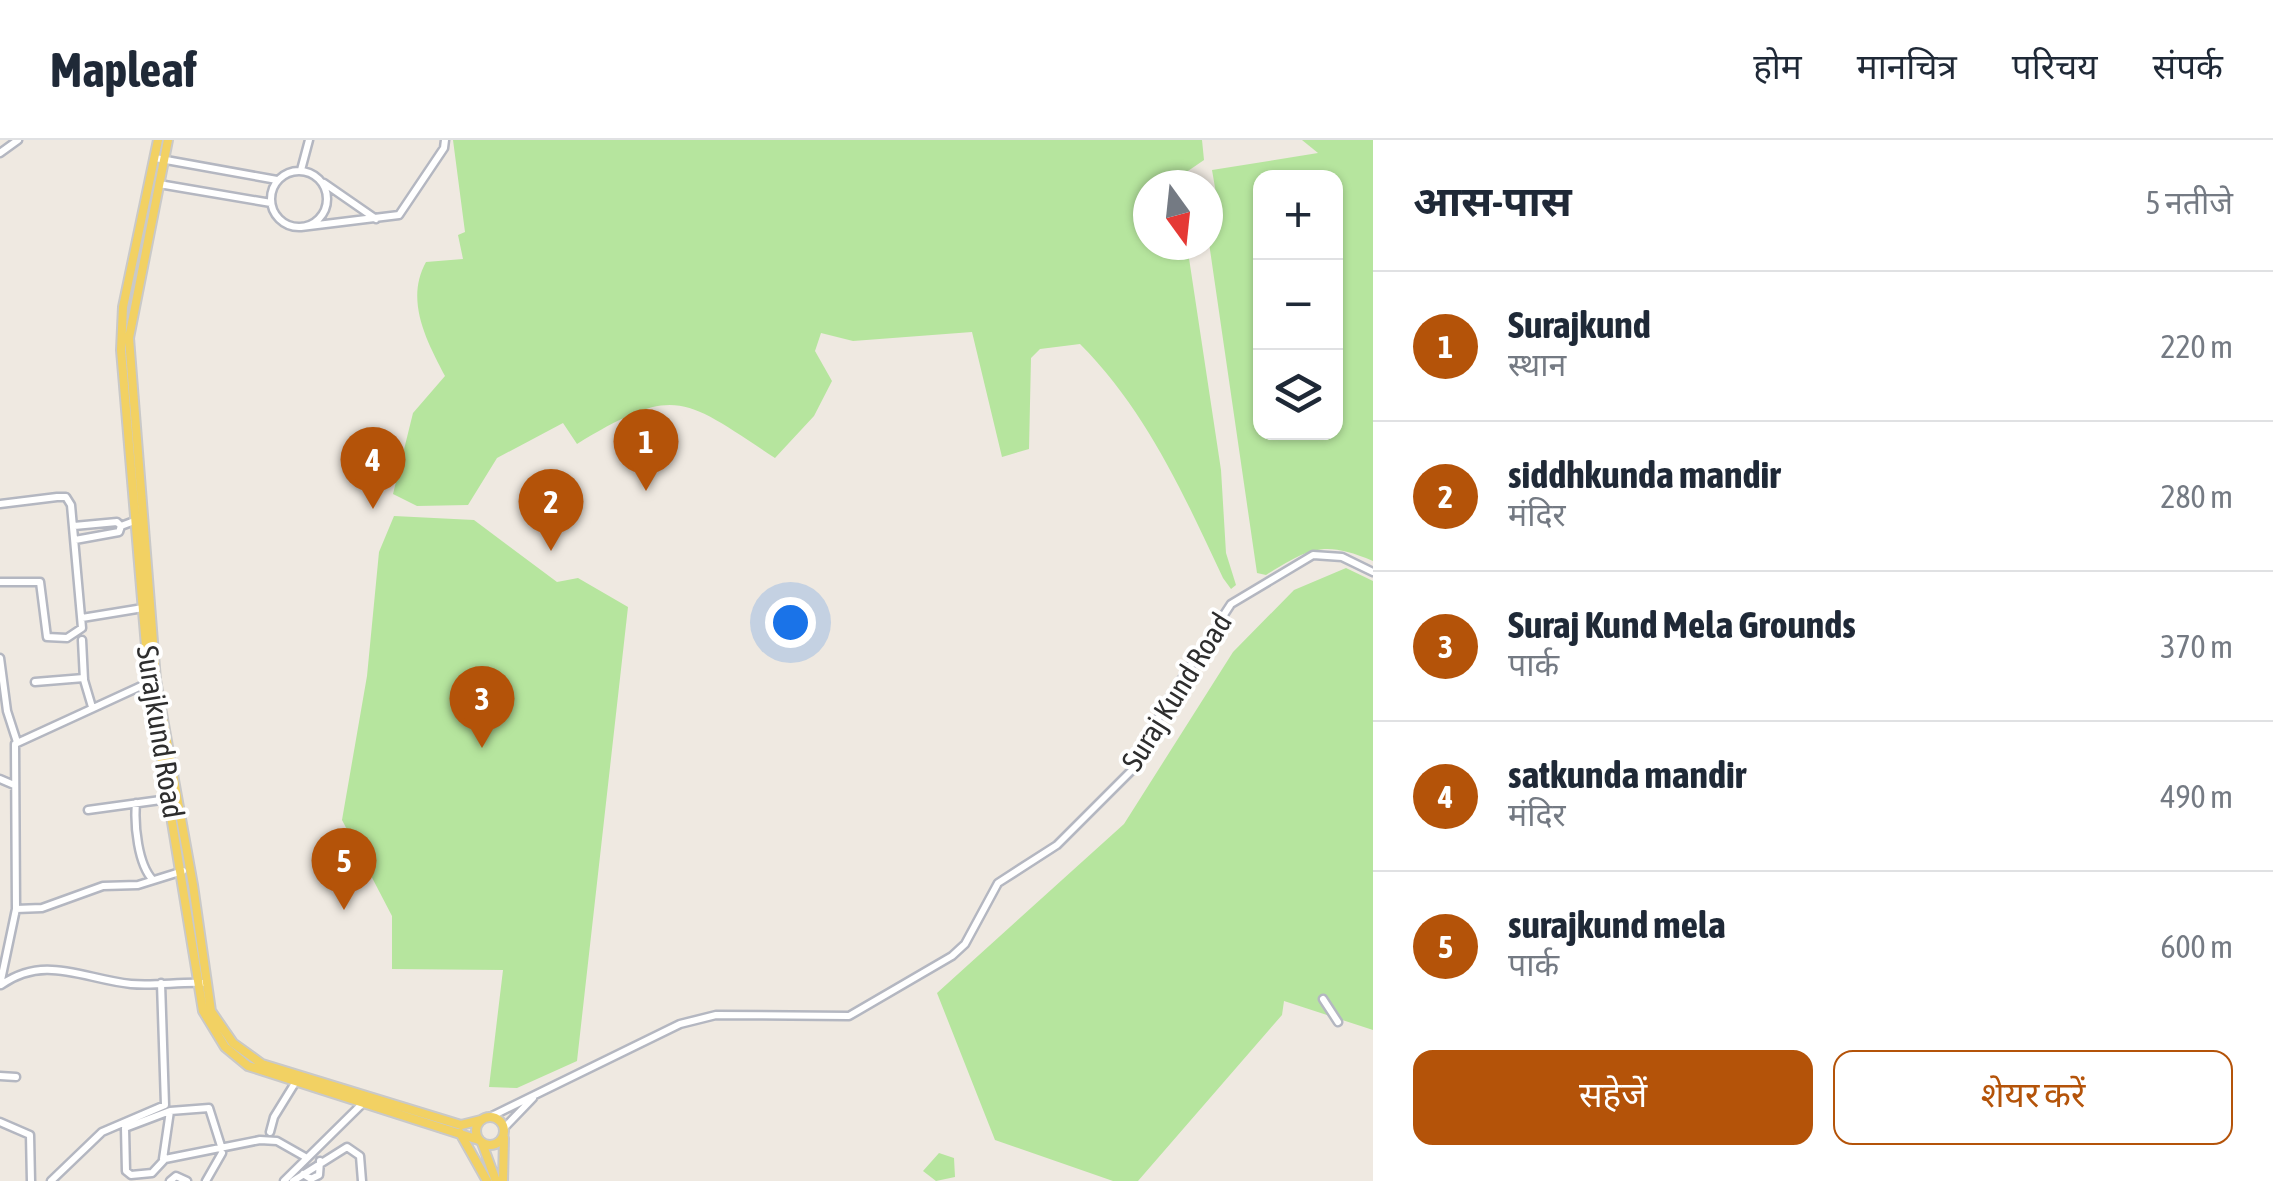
<!DOCTYPE html>
<html lang="hi">
<head>
<meta charset="utf-8">
<style>
  body { margin:0; font-family:"Asap Condensed","Noto Sans Devanagari",sans-serif; background:#f6f6f7; color:#1f2937 }
  .controls { position:absolute; right:30px; top:30px; display:grid; overflow:hidden; border-radius:20px; box-shadow:0 2px 8px #0004 }
  .controls button { width:90px; height:90px; display:grid; place-items:center; padding:0; border:0; border-bottom:2px solid #e0e1e3; background:#fff; color:#1f2937; font:50px sans-serif }
  .compass { position:absolute; left:1133px; top:30px; width:90px; height:90px; border-radius:50%; background:#fff; box-shadow:0 2px 8px #0004; rotate:165deg }
  .you { position:absolute; left:790px; top:482px; width:35px; height:35px; margin:-25px; border:8px solid #fff; border-radius:50%; background:#1a73e8; box-shadow:0 0 0 15px #1a73e833 }
  .badge { display:grid; place-items:center; width:65px; height:65px; border-radius:50%; background:#b45309; color:#fff; font-size:32px; font-weight:700 }
  .pin { position:absolute; translate:-50% -82px; filter:drop-shadow(0 2px 5px #0008) }
  .pin::after { content:''; position:absolute; top:52px; width:35px; height:30px; background:inherit; clip-path:polygon(0 0,100% 0,50% 100%) }
  .list { margin:0; padding:0; list-style:none }
  h2 { display:flex; justify-content:space-between; align-items:center; height:130px; margin:0; padding:0 40px; font-size:42px }
  h2 small { font-size:32px; font-weight:400; color:#747a83 }
  .list li { display:grid; grid-template-columns:65px 1fr auto; gap:30px; align-items:center; box-sizing:border-box; height:150px; padding:0 40px; border-top:2px solid #e0e1e3 }
  .list b { display:block; font-size:38px; white-space:nowrap }
  .list p { margin:0; font-size:32px; white-space:nowrap; color:#747a83 }
  .list em { font-size:32px; font-style:normal; color:#747a83 }
  .actions { display:flex; gap:20px; padding:30px 40px }
  .actions a { flex:1; padding:22px 0; border:2px solid #b45309; border-radius:20px; text-align:center; font-size:35px; color:#b45309 }
  .actions .main { background:#b45309; color:#fff }
  .icon { flex:none; width:55px; height:55px; fill:none; stroke:currentColor; stroke-width:2; stroke-linecap:round; stroke-linejoin:round }
  .map { position:relative; flex:none; width:1373px; height:1041px; overflow:hidden }
  header { display:flex; align-items:center; gap:60px; box-sizing:border-box; height:140px; padding:0 50px; background:#fff; border-bottom:2px solid #e0e1e3 }
  header strong { font-size:48px }
  nav { display:flex; gap:55px; margin-inline-start:auto; font-size:35px }
  main { display:flex }
  aside { flex:1; background:#fff }
  .map>svg:first-child { display:block }
  .green { fill:#b6e59e; fill-rule:evenodd }
  .lines { fill:none; stroke-linecap:round; stroke-linejoin:round }
  .minor-casing { stroke:#b4b7c1; stroke-width:11 }
  .major-casing { stroke:#c9c9c9; stroke-width:12 }
  .minor { stroke:#fff; stroke-width:6 }
  .major { stroke:#f2d163; stroke-width:8 }
  .labels { text-anchor:middle; stroke-width:8; stroke-linejoin:round; paint-order:stroke }
  .street-label { font-size:30px; fill:#2e2e2e; stroke:#fff }
</style>
</head>
<body>
<header>
<strong>Mapleaf</strong>
<nav><a>होम</a><a>मानचित्र</a><a>परिचय</a><a>संपर्क</a></nav>
</header>
<main>
<div class="map">
<svg width="1373" height="1041" viewBox="0 0 1373 1041">
  <rect width="100%" height="100%" fill="#efe9e1"/>
  <path class="green" d="M453,0H1202L1204,20L1185,33L1181,45H1148V105H1187L1221,330L1226,413L1236,445L1231,449L1223,438C1184,355 1146,270 1080,204L1040,209L1031,218L1029,309L1002,317L972,192L853,201L821,193L815,211L832,241L814,276L775,318C682,257 676,244 577,304L563,283L497,318L468,365L417,366L393,354L413,273L445,236C426,200 405,160 426,122L463,119L458,95L465,92Z
    M1302,0H1373V421C1323,400 1310,408 1266,435L1257,433L1208,96V61L1217,59L1212,30L1318,13ZM1260,38H1336V292H1260Z
    M394,376L474,380L557,442L578,438L628,467L577,921L517,948L489,947L503,830L392,829V776L342,680L367,536L379,412Z
    M1346,428L1373,441V890L1284,861L1282,875L1138,1041H1113L995,1000L937,853L1124,684L1233,512L1294,450Z
    M939,1013L954,1018L955,1037L936,1041L923,1031Z"/>
  <g class="lines">
    <defs>
      <path id="minor" d="M0,13L18,0
        M155,18L277,40
        M301,30L309,0
        M271 59a28 28 0 1 1 56 0a28 28 0 1 1-56 0Z
        M324,43L376,79
        M159,44L271,63
        M301,87L399,75L444,8L445,0
        M0,364L57,357H66L71,365L82,488L67,498L47,497L40,442H0
        M74,386L117,382L121,386
        M75,400L119,392L121,386L137,380
        M82,478L143,468
        M82,500L84,540L92,567
        M0,518L7,571L17,602
        M35,542L84,538
        M0,639L14,645
        M136,663C134,685 138,725 153,740
        M88,670L168,659
        M16,769L42,768L103,746L138,745L183,731
        M0,845L16,769L15,604L150,542
        M1,845C45,814 83,839 131,844C154,846 179,842 203,843
        M1323,859L1338,882
        M0,936L16,937
        M490,977L680,884L716,875L849,876L952,816L965,804L998,743L1057,705L1132,630L1166,563L1231,464L1313,415L1342,417L1373,432
        M0,982L30,995L31,1041
        M504,988L533,958
        M270,992L274,977L295,943
        M221,1006L209,968L170,971L125,988L126,1031L131,1035L152,1033L165,1019L260,1000L277,1001L307,1018
        M163,1019L170,971
        M303,1034L311,1039L319,1035L320,1021
        M51,1041L102,992L165,965L161,843
        M170,1041L176,1036L187,1041
        M206,1041L222,1013
        M284,1041L363,963
        M293,1041L347,1007L360,1016L362,1041"/>
      <path id="major" d="M158,0L123,167L121,210L149,542L203,871L225,907L248,926L479,1000
        M168,0L129,198L156,540L193,745L211,871L233,903L262,924L461,985L481,980
        M476 991a14 14 0 1 1 28 0a14 14 0 1 1-28 0Z
        M460,993L487,1041
        M482,1003L496,1041
        M503,1041L504,998"/>
    </defs>
    <use href="#minor" class="minor-casing"/>
    <use href="#major" class="major-casing"/>
    <use href="#minor" class="minor"/>
    <use href="#major" class="major"/>
  </g>
  <g class="labels">
    <g class="street-label">
      <text transform="translate(1177 552) rotate(-58)" y="10">Suraj Kund Road</text>
      <text transform="translate(160 592) rotate(81)" y="10">Surajkund Road</text>
    </g>
  </g>
</svg>
<div class="controls">
<button>+</button>
<button>−</button>
<button><svg class="icon" aria-label="layers" viewBox="0 0 24 24"><path d="M12 4l9 5-9 5-9-5zM3 14l9 5 9-5"/></svg></button>
</div>
<svg class="compass" viewBox="-18 -18 36 36"><path d="M0-13l5 13h-10z" fill="#e53935"/><path d="M0 13l5-13h-10z" fill="#747a83"/></svg>
<div class="you"></div>
<div class="pin badge" style="left:646px;top:351px">1</div>
<div class="pin badge" style="left:551px;top:411px">2</div>
<div class="pin badge" style="left:482px;top:608px">3</div>
<div class="pin badge" style="left:373px;top:369px">4</div>
<div class="pin badge" style="left:344px;top:770px">5</div>
</div>
<aside>
<h2>आस-पास<small>5 नतीजे</small></h2>
<ul class="list">
<li><span class="badge">1</span><div><b>Surajkund</b><p>स्थान</p></div><em>220 m</em></li>
<li><span class="badge">2</span><div><b>siddhkunda mandir</b><p>मंदिर</p></div><em>280 m</em></li>
<li><span class="badge">3</span><div><b>Suraj Kund Mela Grounds</b><p>पार्क</p></div><em>370 m</em></li>
<li><span class="badge">4</span><div><b>satkunda mandir</b><p>मंदिर</p></div><em>490 m</em></li>
<li><span class="badge">5</span><div><b>surajkund mela</b><p>पार्क</p></div><em>600 m</em></li>
</ul>
<div class="actions"><a class="main">सहेजें</a><a>शेयर करें</a></div>
</aside>
</main>
</body>
</html>
